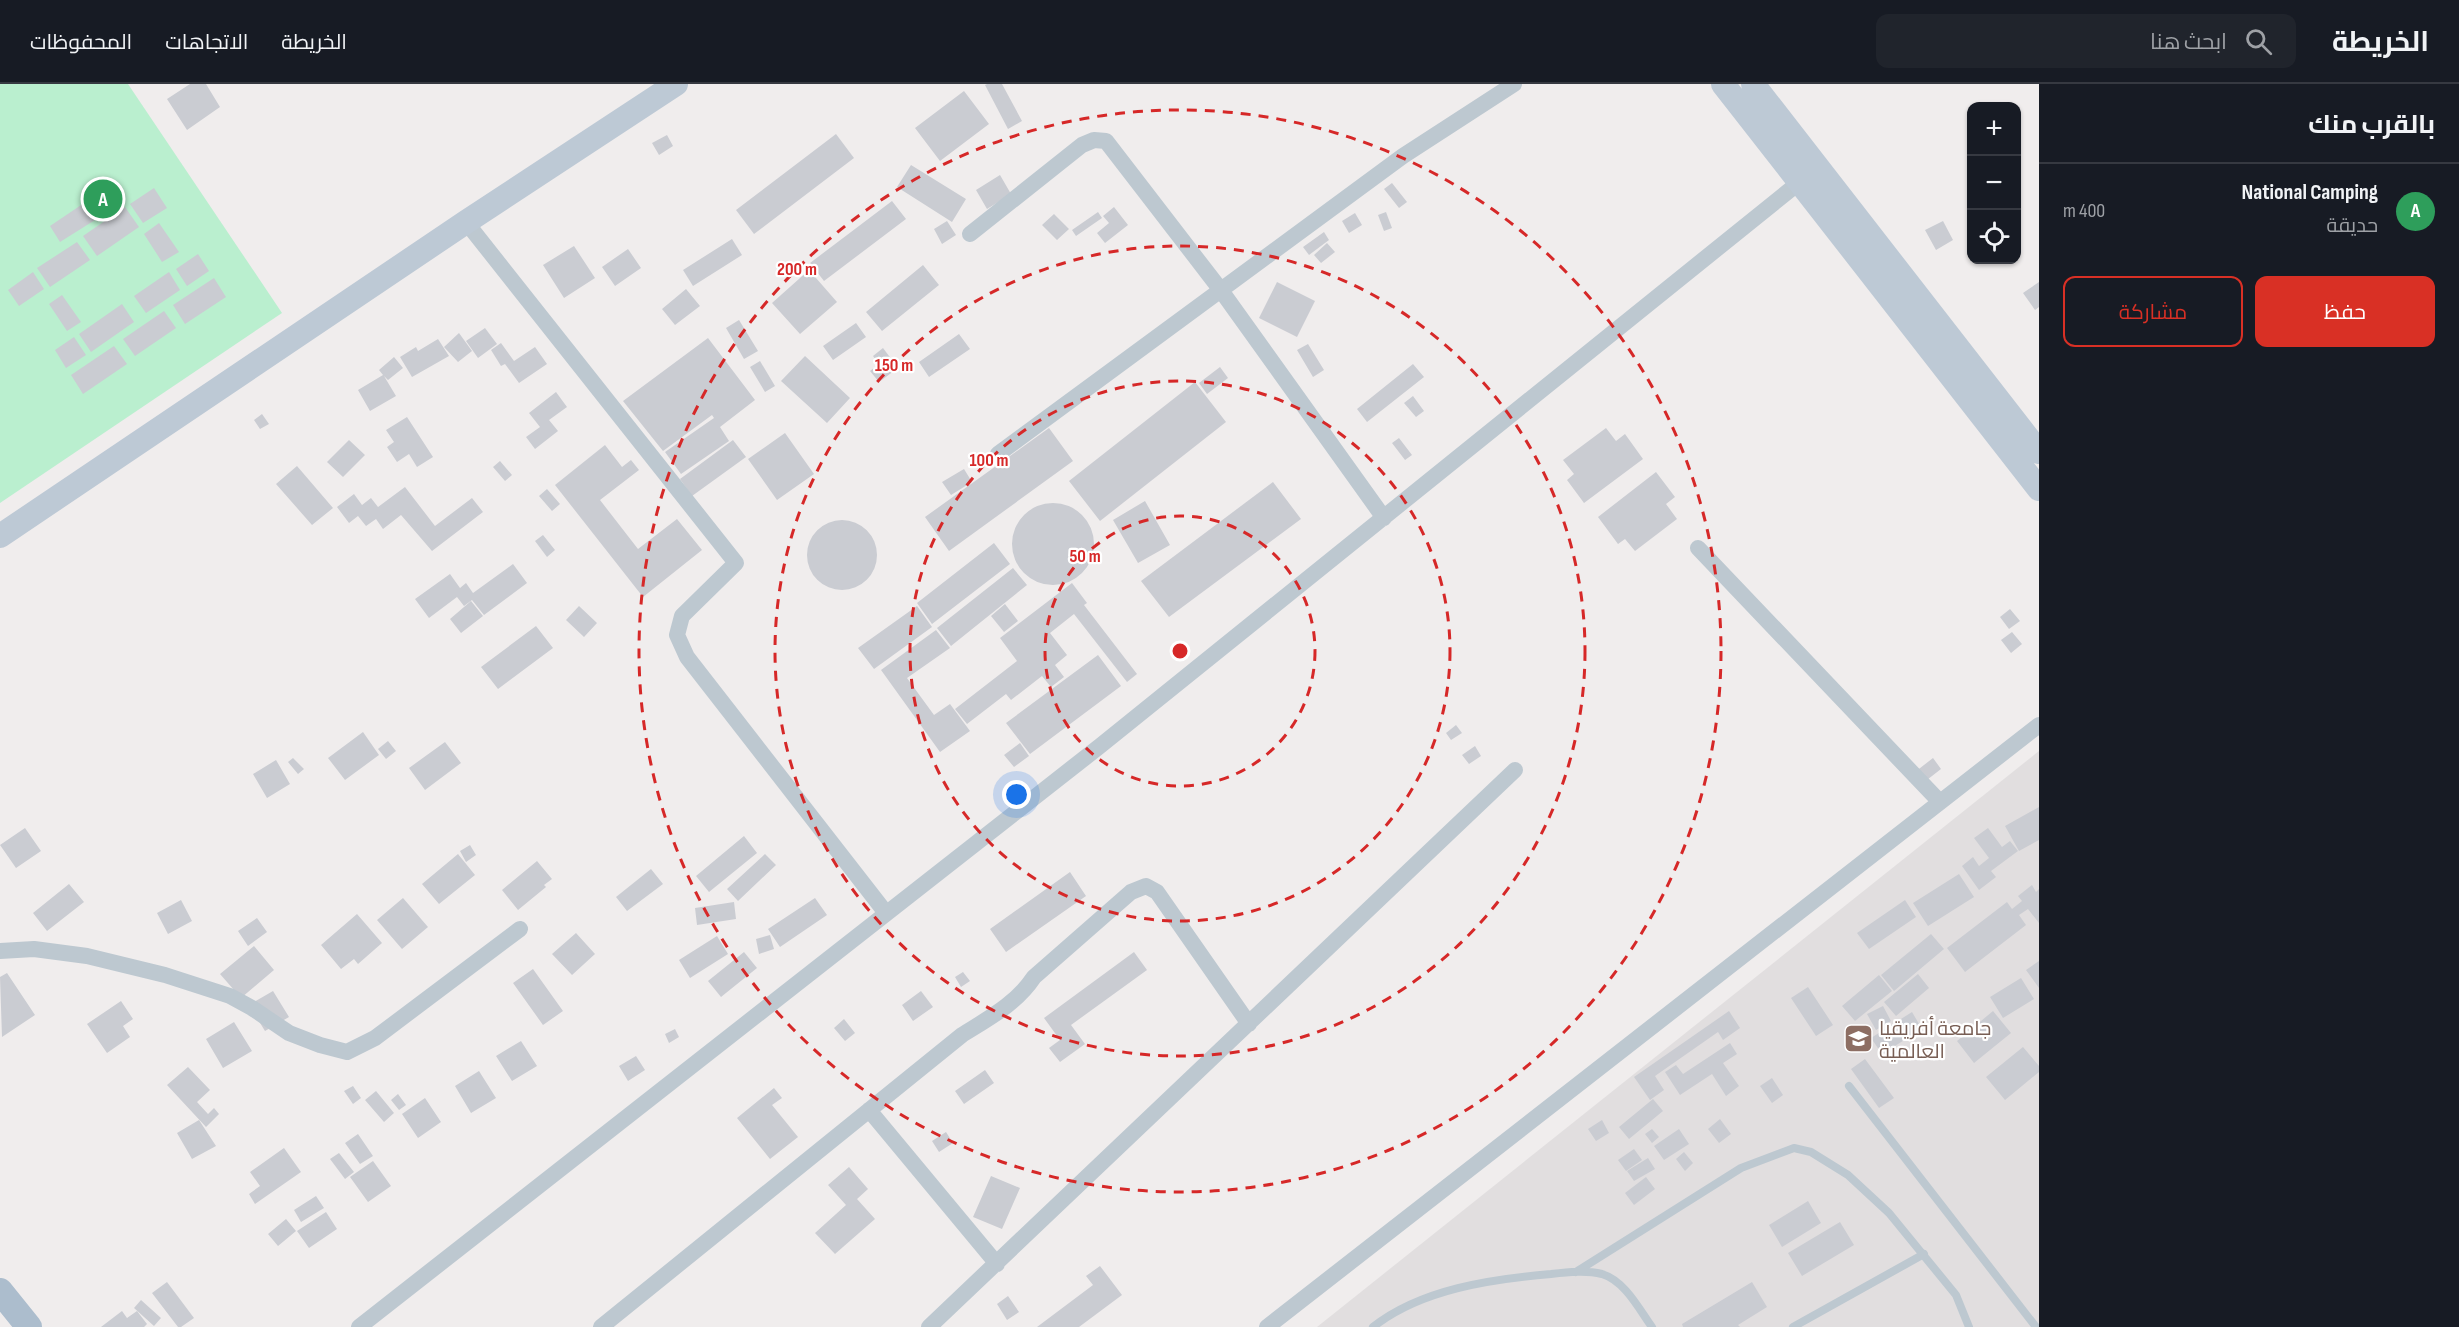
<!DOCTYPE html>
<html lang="ar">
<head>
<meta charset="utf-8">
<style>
  body { margin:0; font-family:"Sofia Sans Condensed",Cairo,sans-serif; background:#20242c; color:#f1f3f6; direction:rtl }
  .controls { position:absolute; right:18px; top:18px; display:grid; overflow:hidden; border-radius:12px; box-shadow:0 2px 4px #0004 }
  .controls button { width:54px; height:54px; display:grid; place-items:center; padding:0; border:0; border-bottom:2px solid #363941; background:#171b24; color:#f1f3f6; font:30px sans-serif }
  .you { position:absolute; left:1017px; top:711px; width:21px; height:21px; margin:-15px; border:4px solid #fff; border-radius:50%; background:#1a73e8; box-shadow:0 0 0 9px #1a73e833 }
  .badge { display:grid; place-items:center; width:39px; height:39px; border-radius:50%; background:#d93025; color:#fff; font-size:20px; font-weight:700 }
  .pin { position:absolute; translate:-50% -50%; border:3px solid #fff; box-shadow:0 2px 6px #0006 }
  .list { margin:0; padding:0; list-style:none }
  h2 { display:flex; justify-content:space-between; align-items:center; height:78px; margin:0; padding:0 24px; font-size:26px }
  h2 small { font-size:20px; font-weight:400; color:#9ea1a6 }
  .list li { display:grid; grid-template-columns:39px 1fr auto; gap:18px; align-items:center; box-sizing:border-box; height:96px; padding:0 24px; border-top:2px solid #363941 }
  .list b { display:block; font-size:22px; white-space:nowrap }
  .list p { margin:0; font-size:20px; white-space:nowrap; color:#9ea1a6 }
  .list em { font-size:20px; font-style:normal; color:#9ea1a6 }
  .actions { display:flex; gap:12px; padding:18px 24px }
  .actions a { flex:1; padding:14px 0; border:2px solid #d93025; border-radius:12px; text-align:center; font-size:21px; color:#d93025 }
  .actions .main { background:#d93025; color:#fff }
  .icon { flex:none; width:33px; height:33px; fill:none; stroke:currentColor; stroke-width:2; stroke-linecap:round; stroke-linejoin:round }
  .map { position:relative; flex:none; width:2039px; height:1243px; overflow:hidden; direction:ltr }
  header { display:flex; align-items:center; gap:36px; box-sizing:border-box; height:84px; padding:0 30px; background:#171b24; border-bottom:2px solid #363941 }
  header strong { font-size:28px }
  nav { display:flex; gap:33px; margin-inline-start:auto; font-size:21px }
  .search { width:420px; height:54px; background:#20242c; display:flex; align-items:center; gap:15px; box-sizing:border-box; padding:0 21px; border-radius:12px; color:#9ea1a6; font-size:22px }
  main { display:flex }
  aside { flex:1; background:#171b24 }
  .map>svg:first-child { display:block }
  .education { fill:#e1dedf }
  .green { fill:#baefcf }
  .building { fill:#caccd2 }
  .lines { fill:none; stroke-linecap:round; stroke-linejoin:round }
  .lane { stroke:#bdc8d0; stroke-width:8 }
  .street { stroke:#bdc8d0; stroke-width:16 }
  .secondary { stroke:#bdc9d5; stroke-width:24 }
  .primary { stroke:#acbdcd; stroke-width:26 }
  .ring { fill:none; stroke:#d62828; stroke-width:3; stroke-dasharray:10 8 }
  .labels { text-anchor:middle; stroke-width:4.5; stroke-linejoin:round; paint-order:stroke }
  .education-label { font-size:20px; fill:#785e54; stroke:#fff; text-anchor:start }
  .centre { fill:#d62828; stroke:#fff; stroke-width:3 }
  .ring-label { font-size:18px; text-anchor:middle; font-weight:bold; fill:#d62828; stroke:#fff; stroke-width:4.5; stroke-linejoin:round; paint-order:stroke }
</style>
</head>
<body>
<header>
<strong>الخريطة</strong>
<div class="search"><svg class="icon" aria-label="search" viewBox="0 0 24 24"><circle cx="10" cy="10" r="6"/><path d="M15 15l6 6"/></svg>ابحث هنا</div>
<nav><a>الخريطة</a><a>الاتجاهات</a><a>المحفوظات</a></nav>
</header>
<main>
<aside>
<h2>بالقرب منك<small></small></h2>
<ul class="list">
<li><span class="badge" style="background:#2e9e5b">A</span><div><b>National Camping</b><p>حديقة</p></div><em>400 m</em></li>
</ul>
<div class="actions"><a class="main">حفظ</a><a>مشاركة</a></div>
</aside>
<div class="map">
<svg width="2039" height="1243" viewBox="0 0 2039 1243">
  <rect width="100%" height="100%" fill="#f0eded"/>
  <path class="education" d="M2039,667V1243H1317Z"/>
  <path class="green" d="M0,0H128L282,229L0,419Z"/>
  <path class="building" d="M190,0H206L220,23L187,46L167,15Z
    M987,0H1002L1022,37L1008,45L985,1Z
    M964,7L989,40L940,77L915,44Z
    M836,50L854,74L754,150L736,126Z
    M667,51L673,62L659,71L652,59Z
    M911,81L966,115L952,138L897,103Z
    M1000,91L1011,110L987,125L976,106Z
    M1392,99L1407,118L1399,124L1384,105Z
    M154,104L167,124L143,139L130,120Z
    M93,113L103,131L60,158L50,142Z
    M892,117L906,135L824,197L810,179Z
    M125,123L139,143L97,172L83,152Z
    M1114,123L1128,141L1105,159L1097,149L1109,139L1103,132Z
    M1098,128L1102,134L1076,152L1072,146Z
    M1386,128L1392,144L1384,147L1378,131Z
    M1355,129L1362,141L1349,149L1342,137Z
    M1054,130L1069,145L1057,156L1042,141Z
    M947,137L956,151L942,160L934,145Z
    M1943,137L1953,156L1936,166L1925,146Z
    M159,139L179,168L162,178L144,150Z
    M1324,148L1329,156L1309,171L1303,163Z
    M732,155L742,171L693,202L683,186Z
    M77,158L90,176L50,203L37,184Z
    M1327,159L1335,168L1321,179L1314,171Z
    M574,162L595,194L564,214L543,181Z
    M628,165L641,184L615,202L602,183Z
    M198,170L209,187L187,202L176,185Z
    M923,181L939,201L882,247L866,228Z
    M809,186L837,218L800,250L772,219Z
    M33,188L44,205L19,222L8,206Z
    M169,188L180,206L146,229L134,212Z
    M214,194L226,213L185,240L173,221Z
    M1277,198L1315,217L1297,253L1259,234Z
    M2039,198V223L2035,226L2023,209Z
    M686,205L700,222L675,241L662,225Z
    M62,211L81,238L67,247L49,220Z
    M122,220L134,238L91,268L79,250Z
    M164,227L176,244L135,272L123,255Z
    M739,236L758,267L744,275L726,244Z
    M856,239L866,253L833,276L823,262Z
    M485,244L497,260L478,274L466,257Z
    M459,249L472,267L458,278L444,263Z
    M959,250L970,265L929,293L919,278Z
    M74,253L86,271L66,284L55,266Z
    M708,254L755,316L720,343L729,357L681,390L665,368L714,334L712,331L663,367L623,317Z
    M438,255L449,272L412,293L400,273L416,263L418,267Z
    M501,259L514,277L535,263L547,280L519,299L505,280L501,282L491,266Z
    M1308,260L1324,286L1313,293L1297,266Z
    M114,262L127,280L83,310L71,291Z
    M883,264L898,284L879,298L870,287L879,280L873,272Z
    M805,272L850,314L827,339L781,297Z
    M394,273L403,284L388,296L384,292L396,312L370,327L358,306L383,291L379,286Z
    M760,277L775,302L765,308L750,283Z
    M1413,280L1424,293L1367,338L1357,325Z
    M1220,283L1228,294L1207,310L1199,299Z
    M1195,298L1226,338L1100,437L1069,397Z
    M556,308L567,323L549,336L558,347L535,365L526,353L540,343L529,329Z
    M1413,312L1424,327L1416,333L1404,319Z
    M262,330L269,340L260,345L254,336Z
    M407,333L433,373L417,383L409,370L397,378L387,363L394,358L386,346Z
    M1049,344L1073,377L949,467L925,433Z
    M1606,344L1616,357L1625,350L1643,375L1584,419L1567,396L1574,390L1563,376Z
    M785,349L814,390L777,416L748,375Z
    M1399,354L1412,371L1405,376L1392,359Z
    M349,356L365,371L343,393L327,378Z
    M733,356L746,373L692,412L680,395Z
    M605,361L622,383L631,376L639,386L600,416L638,465L677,435L702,466L643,513L555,401Z
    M500,377L512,391L505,397L493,383Z
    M297,382L333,424L312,441L276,400Z
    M964,385L972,398L951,411L942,398Z
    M1656,388L1675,413L1666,420L1677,435L1635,467L1625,455L1618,460L1598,433Z
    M1273,398L1301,435L1169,533L1141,497Z
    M405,403L435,442L472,414L483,428L432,467L401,431L383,445L376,435L366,442L358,432L349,439L337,423L354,410L362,421L371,414L378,423Z
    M547,405L560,420L552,427L539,412Z
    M1145,417L1170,461L1138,479L1113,436Z
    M1012 460a41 41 0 1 1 82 0a41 41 0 1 1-82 0Z
    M807 471a35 35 0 1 1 70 0a35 35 0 1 1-70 0Z
    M543,451L555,466L547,473L535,457Z
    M994,459L1010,480L932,540L917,519Z
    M513,480L527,499L484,531L472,516L464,522L457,513L429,534L415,515L450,490L460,504L466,499L473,509Z
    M1013,484L1027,501L951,562L937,544Z
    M1072,499L1087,519L1084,521L1137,590L1127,598L1074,530L1050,549L1067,571L1055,581L1064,593L1051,603L1042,592L1011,616L1006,610L967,640L955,625L1017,577L1000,554Z
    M471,517L483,532L461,549L450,535Z
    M1005,520L1018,537L1004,548L991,532Z
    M579,522L597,539L584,553L566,536Z
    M917,522L932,543L874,585L858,564Z
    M2010,525L2020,537L2009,545L2000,533Z
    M536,542L553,564L498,605L481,583Z
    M936,546L950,564L907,594L934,631L950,620L970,647L940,668L881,586Z
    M2012,548L2022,560L2011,569L2001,556Z
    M1098,571L1121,602L1030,670L1006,639Z
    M1456,641L1462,649L1451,656L1446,649Z
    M363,648L379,671L345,696L328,674Z
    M388,657L396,667L386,675L378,665Z
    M445,658L461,679L425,706L409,684Z
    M1020,659L1029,672L1014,683L1004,671Z
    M1475,662L1481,672L1469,680L1462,671Z
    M293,674L304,685L298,690L288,678Z
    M1933,674L1941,685L1923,699L1915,688Z
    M276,676L290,700L267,714L253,690Z
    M2039,723V756L2019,767L2005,742Z
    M25,744L41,767L16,784L0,761Z
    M1988,744L2002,763L2010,757L2018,767L1991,787L1996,793L1979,806L1962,782L1973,773L1979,782L1989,774L1974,754Z
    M744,752L757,769L709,808L696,792Z
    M470,761L476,771L466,778L460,767Z
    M458,770L475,791L439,820L422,800Z
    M765,770L776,781L738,817L727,805Z
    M537,777L552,795L544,801L546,803L518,826L502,806Z
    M651,785L663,800L627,827L616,813Z
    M1070,788L1086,812L1006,868L990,845Z
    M1959,790L1974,813L1928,842L1913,819Z
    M69,800L84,818L47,847L33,829Z
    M2032,801L2036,808L2039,805V839L2028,825L2019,831L2026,841L1965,888L1947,864L2007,818L2012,825L2022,817L2018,812Z
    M403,814L428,843L402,865L377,836Z
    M815,814L827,831L780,863L768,845Z
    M181,816L192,837L168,850L157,829Z
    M1905,816L1916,833L1869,865L1857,849Z
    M734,818L736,835L697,841L695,824Z
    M357,830L382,859L358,880L354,875L341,885L321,861Z
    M257,834L267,848L248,862L238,847Z
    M576,849L595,870L572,891L552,870Z
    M1931,850L1944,865L1894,907L1881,891Z
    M770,851L774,865L759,870L756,855Z
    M717,852L728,870L690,894L679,876Z
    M254,862L274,886L241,914L220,890Z
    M744,868L757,884L721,913L708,897Z
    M1134,868L1147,886L1071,941L1085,960L1060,978L1049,964L1060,956L1044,934Z
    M2039,877V904L2026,886Z
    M533,885L563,927L543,941L513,899Z
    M963,888L970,897L961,903L955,893Z
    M7,889L35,931L2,953L0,893Z
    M1918,890L1929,904L1896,932L1884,918Z
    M1879,891L1892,907L1855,937L1842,922Z
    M2021,894L2034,915L2003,934L1990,913Z
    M1808,903L1833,941L1816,952L1791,914Z
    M273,907L289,933L265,947L249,921Z
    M921,907L933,923L913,937L902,921Z
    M121,917L133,935L123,942L130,953L107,969L87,940Z
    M1883,922L1891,937L1876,946L1867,930Z
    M1729,927L1740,944L1723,956L1718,948L1655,992L1664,1006L1650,1016L1634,993Z
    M1993,927L2011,949L1974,979L1957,957Z
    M1912,928L1922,945L1882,970L1871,954Z
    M844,935L855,949L845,957L834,944Z
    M234,938L252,967L223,984L206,955Z
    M675,945L679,953L669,959L665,950Z
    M521,957L537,982L512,997L496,972Z
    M1730,959L1737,970L1723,979L1739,1002L1726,1012L1712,990L1680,1011L1665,988L1676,981L1683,990Z
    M2023,963L2039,982V988L2005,1016L1986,993Z
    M636,972L645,986L628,997L619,982Z
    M1865,975L1894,1014L1879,1024L1851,985Z
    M188,983L210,1006L197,1018L208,1030L214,1024L219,1030L206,1043L167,1001Z
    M985,986L994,999L964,1020L955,1007Z
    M479,987L496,1014L471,1029L455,1002Z
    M1772,994L1783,1011L1772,1019L1760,1002Z
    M353,1002L361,1014L353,1020L344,1007Z
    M774,1004L782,1014L772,1021L798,1053L770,1075L737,1034Z
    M376,1007L394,1029L384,1038L365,1016Z
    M398,1010L406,1021L399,1026L391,1016Z
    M425,1014L441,1038L418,1054L402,1030Z
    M1653,1015L1663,1027L1629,1055L1619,1043Z
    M1720,1035L1731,1050L1719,1059L1708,1045Z
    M199,1036L216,1062L192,1075L177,1049Z
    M1602,1036L1609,1049L1596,1057L1588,1045Z
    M1652,1045L1659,1053L1652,1059L1645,1050Z
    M1679,1045L1689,1060L1664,1076L1654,1062Z
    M946,1048L953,1059L939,1068L932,1057Z
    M358,1050L373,1072L360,1080L345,1059Z
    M284,1064L301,1088L255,1120L249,1110L260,1102L250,1088Z
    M1634,1065L1642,1076L1626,1087L1618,1076Z
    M1684,1068L1693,1079L1685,1087L1676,1075Z
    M339,1069L354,1088L345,1095L330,1075Z
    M1648,1074L1655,1085L1634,1097L1627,1087Z
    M373,1077L391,1102L368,1118L350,1093Z
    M849,1083L868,1105L857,1115L875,1135L835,1170L815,1149L846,1121L828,1101Z
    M991,1092L1020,1104L1002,1145L973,1133Z
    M1646,1093L1655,1105L1634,1121L1625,1109Z
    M316,1112L324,1124L301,1138L294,1126Z
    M1808,1117L1821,1139L1782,1163L1769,1141Z
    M326,1128L337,1145L309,1164L297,1147Z
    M286,1135L296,1147L278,1162L268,1150Z
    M1840,1138L1854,1161L1802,1192L1788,1169Z
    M1100,1182L1122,1211L1079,1243H1037L1093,1201L1086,1192Z
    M167,1198L194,1234L181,1243H178L152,1209Z
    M1752,1198L1767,1223L1738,1241L1740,1243H1683L1682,1240Z
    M1008,1212L1019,1228L1007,1236L997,1220Z
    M141,1216L161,1234L154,1242L134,1224Z
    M122,1227L127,1234L137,1227L147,1240L144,1243H101Z"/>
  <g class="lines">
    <path class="lane" d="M1849,1002L2036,1243
      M1576,1188L1741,1084L1794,1064L1811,1068L1848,1091L1889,1129L1956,1211L1969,1243
      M1373,1243C1421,1205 1492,1195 1551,1190C1568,1188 1586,1186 1602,1190C1625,1197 1639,1225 1652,1243
      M1793,1243L1924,1170"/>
    <path class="street" d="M466,138L736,479L682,532L677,551L687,573L886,829
      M970,150L1082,61L1094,56L1106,57L1220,205L1384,434
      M998,370L1403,72L1514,0
      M1698,464L1940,718
      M0,867L34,865L87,872L165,891L230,912L252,924L289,949L320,961L347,968L375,954L520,845
      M869,1026L997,1180
      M359,1243L1100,662L1801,97
      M601,1243L962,951C989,934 1016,920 1034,893L1131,808L1146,802L1157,808L1249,940
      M929,1243L1515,686
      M1267,1243L2039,641"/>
    <path class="secondary" d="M1723,0L2039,405
      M1753,0L2039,368
      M0,452L466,138L676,0"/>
    <path class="primary" d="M0,1207L29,1243"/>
  </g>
  <g class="ring">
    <circle cx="1180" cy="567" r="135"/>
    <circle cx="1180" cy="567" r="270"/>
    <circle cx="1180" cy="567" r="405"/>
    <circle cx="1180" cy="567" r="541"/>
  </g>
  <defs>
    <symbol id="university-square" viewBox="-11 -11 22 22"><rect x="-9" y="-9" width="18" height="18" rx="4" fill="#8d6e63" stroke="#fff"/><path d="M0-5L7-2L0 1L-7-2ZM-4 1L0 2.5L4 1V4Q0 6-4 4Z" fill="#fff"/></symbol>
  </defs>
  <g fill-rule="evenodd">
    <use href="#university-square" x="1842" y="938" width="33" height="33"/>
  </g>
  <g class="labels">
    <g class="education-label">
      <text x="1879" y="951">جامعة أفريقيا<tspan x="1879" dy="23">العالمية</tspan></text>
    </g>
  </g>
  <circle cx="1180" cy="567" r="9" class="centre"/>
  <g class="ring-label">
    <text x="797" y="191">200 m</text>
    <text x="894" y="287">150 m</text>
    <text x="989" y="382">100 m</text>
    <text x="1085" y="478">50 m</text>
  </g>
</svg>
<div class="controls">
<button>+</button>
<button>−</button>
<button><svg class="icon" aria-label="locate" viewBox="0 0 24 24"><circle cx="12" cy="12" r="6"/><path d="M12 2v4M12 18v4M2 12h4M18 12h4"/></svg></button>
</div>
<div class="you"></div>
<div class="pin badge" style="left:103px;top:115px;background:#2e9e5b">A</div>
</div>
</main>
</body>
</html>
